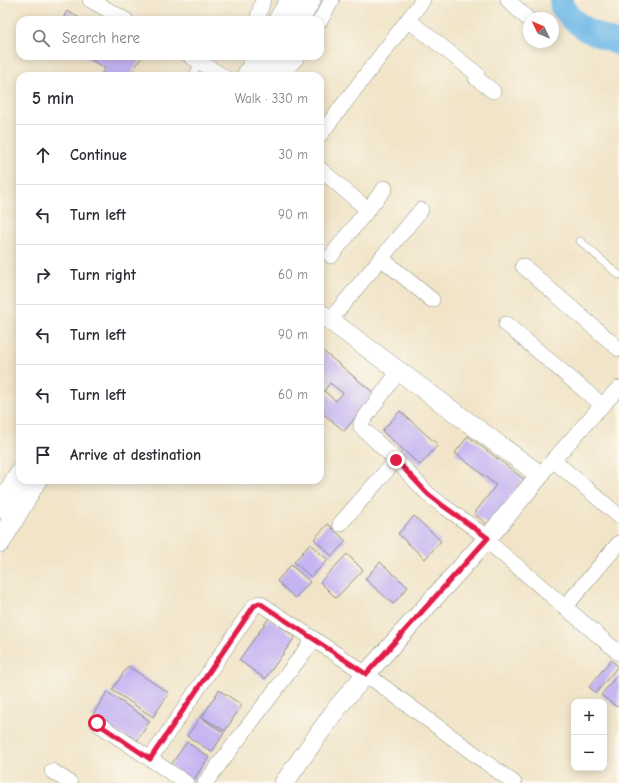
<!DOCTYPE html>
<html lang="en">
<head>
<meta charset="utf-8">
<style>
  body { margin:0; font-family:"Comic Neue",sans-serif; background:#f7f7f7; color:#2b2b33 }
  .controls { position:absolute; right:12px; bottom:12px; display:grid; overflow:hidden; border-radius:8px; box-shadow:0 2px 10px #0003 }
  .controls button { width:36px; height:36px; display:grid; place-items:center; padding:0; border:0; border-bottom:1px solid #e1e1e2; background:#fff; color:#2b2b33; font:20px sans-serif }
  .compass { position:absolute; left:523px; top:12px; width:36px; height:36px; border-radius:50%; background:#fff; box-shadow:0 2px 10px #0003; rotate:314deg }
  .stop { position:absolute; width:12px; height:12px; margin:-9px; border:3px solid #e11d48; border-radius:50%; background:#fff }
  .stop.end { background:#e11d48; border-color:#fff; box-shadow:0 1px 4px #0008 }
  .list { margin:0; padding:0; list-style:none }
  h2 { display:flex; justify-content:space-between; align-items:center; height:52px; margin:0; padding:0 16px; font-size:17px }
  h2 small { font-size:13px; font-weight:400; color:#7c7c81 }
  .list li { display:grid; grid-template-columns:26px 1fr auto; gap:12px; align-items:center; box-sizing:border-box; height:60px; padding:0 16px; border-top:1px solid #e1e1e2 }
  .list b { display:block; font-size:15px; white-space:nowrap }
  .list em { font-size:13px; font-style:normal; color:#7c7c81 }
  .icon { flex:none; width:22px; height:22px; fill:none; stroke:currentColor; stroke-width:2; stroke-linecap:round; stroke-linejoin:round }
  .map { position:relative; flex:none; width:619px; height:783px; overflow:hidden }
  .search { position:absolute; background:#fff; box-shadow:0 2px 10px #0003; left:16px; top:16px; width:308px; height:44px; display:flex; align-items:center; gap:10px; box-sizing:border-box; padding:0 14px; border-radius:12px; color:#7c7c81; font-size:15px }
  .panel { position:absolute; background:#fff; box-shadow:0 2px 10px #0003; left:16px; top:72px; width:308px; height:412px; border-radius:12px }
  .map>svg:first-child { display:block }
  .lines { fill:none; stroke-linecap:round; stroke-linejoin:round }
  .river { stroke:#6fb9e8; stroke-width:24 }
  .building { fill:#c5b4f2; fill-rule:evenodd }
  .service-casing { stroke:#88907e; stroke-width:8 }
  .minor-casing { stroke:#88907e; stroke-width:16 }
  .tertiary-casing { stroke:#88907e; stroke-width:20 }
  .secondary-casing { stroke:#88907e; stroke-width:22 }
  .service { stroke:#fff; stroke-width:7 }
  .minor { stroke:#fff; stroke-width:15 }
  .tertiary { stroke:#fff; stroke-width:19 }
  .secondary { stroke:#fff; stroke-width:21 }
  .route { stroke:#e11d48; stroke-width:5 }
</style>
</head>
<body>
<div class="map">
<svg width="619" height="783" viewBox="0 0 619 783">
  <rect width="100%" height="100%" fill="#fbf7ec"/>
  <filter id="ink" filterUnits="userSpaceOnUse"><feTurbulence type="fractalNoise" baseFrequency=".025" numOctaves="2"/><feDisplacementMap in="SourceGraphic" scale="8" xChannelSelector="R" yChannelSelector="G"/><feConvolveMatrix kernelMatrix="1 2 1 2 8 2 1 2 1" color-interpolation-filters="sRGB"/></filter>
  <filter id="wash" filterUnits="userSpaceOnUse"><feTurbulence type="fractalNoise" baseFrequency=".012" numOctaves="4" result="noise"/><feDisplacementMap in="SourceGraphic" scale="16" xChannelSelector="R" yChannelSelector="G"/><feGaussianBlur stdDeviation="0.9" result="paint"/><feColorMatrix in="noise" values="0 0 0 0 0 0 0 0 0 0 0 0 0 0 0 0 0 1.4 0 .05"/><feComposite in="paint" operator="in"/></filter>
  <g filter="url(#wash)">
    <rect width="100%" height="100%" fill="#f1e4c8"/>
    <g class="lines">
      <path class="river" d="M561,0L562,7L571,18L586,30L619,44"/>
    </g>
    <g id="blocks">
      <path class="building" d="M67,11L83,20H62Z
        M84,56H142L130,76H100L105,68Z
        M323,351L375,394L344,431L320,411V355ZM330,383L343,393L336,401L324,391Z
        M400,411L438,445L420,465L382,431Z
        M468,436L524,479L488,525L474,514L496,485L455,453Z
        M414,516L441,541L425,559L398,534Z
        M328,524L346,541L332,556L314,539Z
        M310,544L328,560L311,577L294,562Z
        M347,554L363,570L336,598L320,582Z
        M380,562L408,587L393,604L365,579Z
        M291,565L310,582L295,598L277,581Z
        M269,618L295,637L265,679L239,660Z
        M611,660L618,666L596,693L589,687Z
        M128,666L169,693L153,717L112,690Z
        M619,673V705L617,707L601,695Z
        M219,690L242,705L225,731L202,717Z
        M107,692L150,721L135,744L92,716Z
        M200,717L224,733L212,752L187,736Z
        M187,742L209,757L193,781L170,766Z"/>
    </g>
  </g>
  <g filter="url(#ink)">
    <use href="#blocks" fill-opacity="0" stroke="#88907e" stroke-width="1"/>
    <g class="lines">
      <defs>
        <path id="service" d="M192,76L200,61
          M580,241L619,275"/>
        <path id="minor" d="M90,0L126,20
          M508,0L529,20
          M257,20L263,0
          M408,20L477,74L476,78L493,91
          M320,21L332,0
          M190,56L223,76
          M278,76L292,63L298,56
          M320,135L423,0
          M320,169L368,210
          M331,256L385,188
          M381,258L432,300
          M523,266L619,349
          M330,320L421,210
          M506,324L602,405
          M399,371L361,423V427L396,460L428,494L442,505L488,538
          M553,460L619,516
          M540,475L596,412L619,388
          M340,524L396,460
          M486,540L619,653
          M565,607L619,543
          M97,723L186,783
          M150,759L254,606L259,603L261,604L366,674L514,783
          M52,771L70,783
          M205,783L314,639"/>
        <path id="tertiary" d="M284,783L337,708L366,674L486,540L540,475L320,313"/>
        <path id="secondary" d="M279,20L291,0
          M299,20L310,0
          M247,76L259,56
          M268,76L279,56
          M0,508L20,473
          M0,542L36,480"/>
      </defs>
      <use href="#service" class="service-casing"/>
      <use href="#minor" class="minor-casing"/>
      <use href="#tertiary" class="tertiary-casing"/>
      <use href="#secondary" class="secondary-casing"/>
      <use href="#service" class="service"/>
      <use href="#minor" class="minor"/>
      <use href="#tertiary" class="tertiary"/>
      <use href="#secondary" class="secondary"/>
    </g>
  </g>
  <g class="lines" filter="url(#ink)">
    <path class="route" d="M97,723L150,759L254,606L259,603L261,604L366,674L488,538L442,505L428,494L396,460"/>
  </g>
</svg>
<div class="controls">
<button>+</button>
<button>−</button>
</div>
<svg class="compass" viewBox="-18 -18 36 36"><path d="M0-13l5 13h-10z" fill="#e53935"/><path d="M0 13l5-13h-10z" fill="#7c7c81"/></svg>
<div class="stop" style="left:97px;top:723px"></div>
<div class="stop end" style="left:396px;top:460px"></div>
<div class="search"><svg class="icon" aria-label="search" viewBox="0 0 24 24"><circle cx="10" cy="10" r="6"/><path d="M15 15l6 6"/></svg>Search here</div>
<section class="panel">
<h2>5 min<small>Walk · 330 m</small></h2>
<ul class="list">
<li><svg class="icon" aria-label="ahead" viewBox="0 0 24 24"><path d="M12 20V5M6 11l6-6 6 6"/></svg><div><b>Continue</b></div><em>30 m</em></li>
<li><svg class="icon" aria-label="left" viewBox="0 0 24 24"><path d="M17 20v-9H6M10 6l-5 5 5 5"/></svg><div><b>Turn left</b></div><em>90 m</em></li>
<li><svg class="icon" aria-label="right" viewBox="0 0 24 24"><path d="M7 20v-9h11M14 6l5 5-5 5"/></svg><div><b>Turn right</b></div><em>60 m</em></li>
<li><svg class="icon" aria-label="left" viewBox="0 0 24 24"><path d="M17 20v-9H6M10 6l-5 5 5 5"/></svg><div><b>Turn left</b></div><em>90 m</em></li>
<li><svg class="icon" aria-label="left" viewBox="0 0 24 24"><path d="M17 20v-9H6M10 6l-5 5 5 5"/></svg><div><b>Turn left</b></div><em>60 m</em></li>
<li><svg class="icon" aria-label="arrive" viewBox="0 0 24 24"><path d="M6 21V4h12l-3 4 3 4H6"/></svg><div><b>Arrive at destination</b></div></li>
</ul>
</section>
</div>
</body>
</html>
